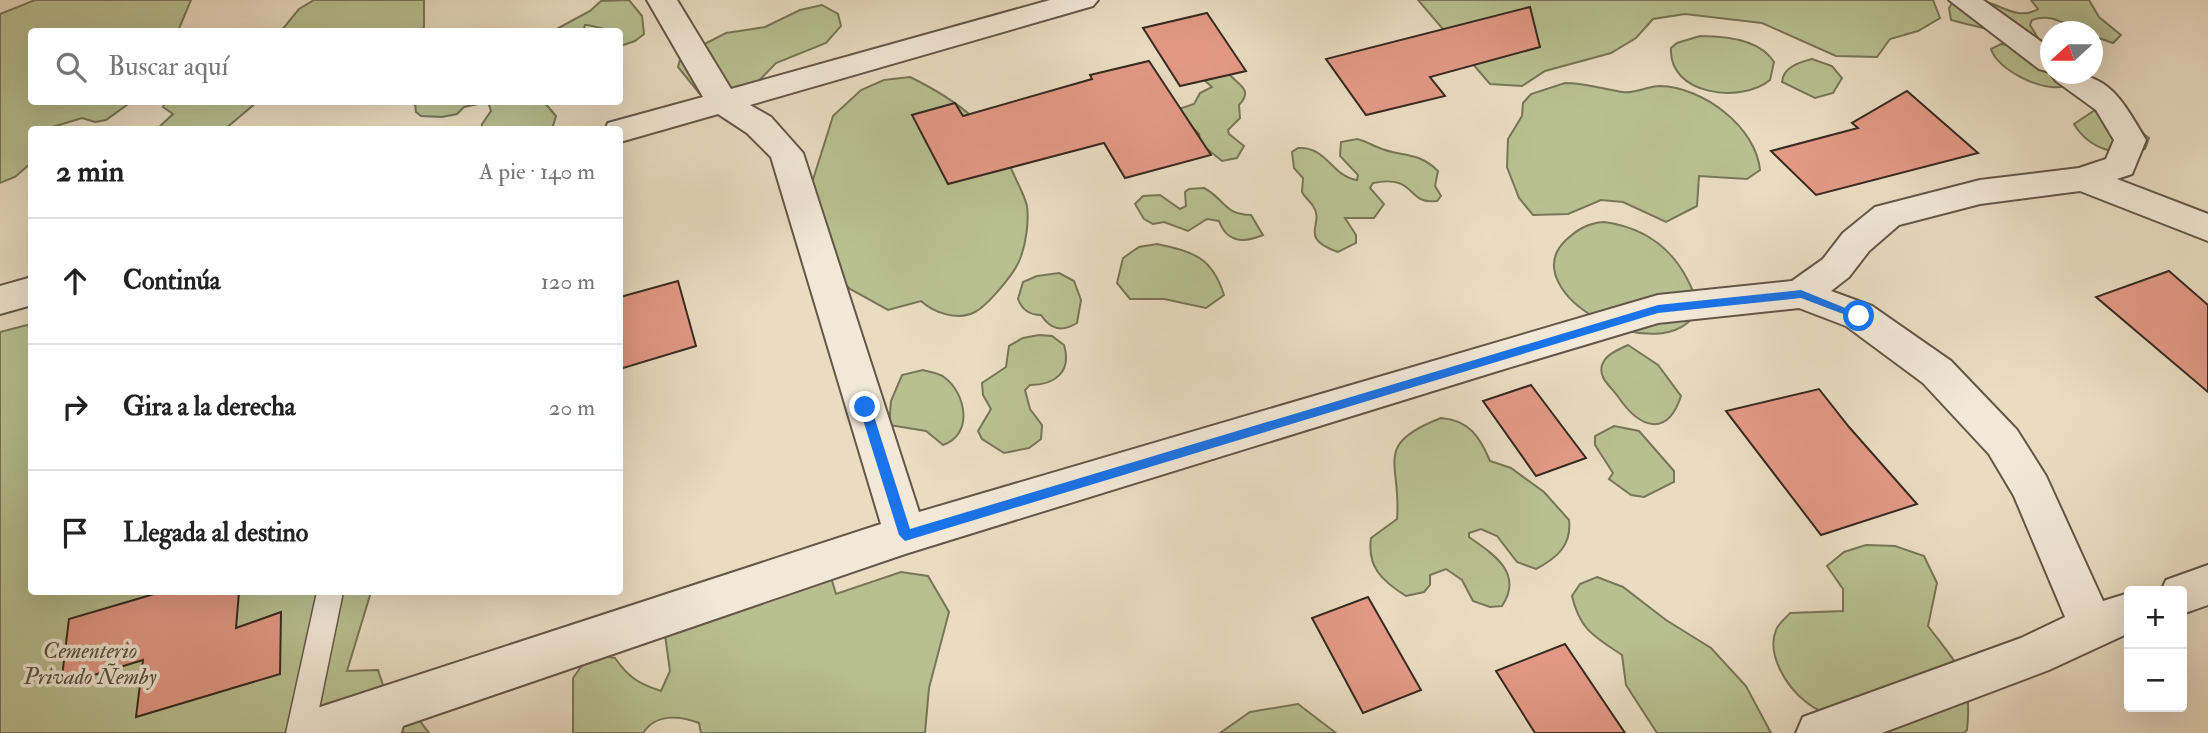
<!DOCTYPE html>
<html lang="es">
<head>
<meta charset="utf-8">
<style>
  body { margin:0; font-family:"IM FELL Double Pica",serif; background:#f6f6f6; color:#222 }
  .controls { position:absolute; right:21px; bottom:21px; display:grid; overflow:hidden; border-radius:7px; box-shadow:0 7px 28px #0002 }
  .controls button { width:63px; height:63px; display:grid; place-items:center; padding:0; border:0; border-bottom:2px solid #e0e0e0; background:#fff; color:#222; font:35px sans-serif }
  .compass { position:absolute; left:2040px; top:21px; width:63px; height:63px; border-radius:50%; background:#fff; box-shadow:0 7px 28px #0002; rotate:249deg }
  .stop { position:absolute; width:21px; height:21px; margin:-16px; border:5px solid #1a73e8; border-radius:50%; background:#fff }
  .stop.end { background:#1a73e8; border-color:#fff; box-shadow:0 2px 7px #0008 }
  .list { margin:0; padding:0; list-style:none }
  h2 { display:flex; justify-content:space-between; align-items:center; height:91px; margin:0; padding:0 28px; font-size:30px }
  h2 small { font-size:23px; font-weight:400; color:#767676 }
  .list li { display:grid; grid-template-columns:46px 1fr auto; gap:21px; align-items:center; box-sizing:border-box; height:126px; padding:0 28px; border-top:2px solid #e0e0e0 }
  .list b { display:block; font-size:26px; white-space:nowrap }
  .list em { font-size:23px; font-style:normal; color:#767676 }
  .icon { flex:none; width:38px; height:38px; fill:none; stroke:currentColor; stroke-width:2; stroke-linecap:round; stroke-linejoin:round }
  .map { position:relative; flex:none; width:2208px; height:733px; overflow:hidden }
  .search { position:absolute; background:#fff; box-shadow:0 7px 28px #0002; left:28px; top:28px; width:595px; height:77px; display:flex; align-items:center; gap:18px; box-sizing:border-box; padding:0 24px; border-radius:7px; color:#767676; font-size:26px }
  .panel { position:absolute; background:#fff; box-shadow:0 7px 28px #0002; left:28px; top:126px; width:595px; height:469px; border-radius:7px }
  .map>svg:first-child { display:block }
  .green { fill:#b8c091; stroke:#787558; stroke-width:2 }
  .building { fill:#e39986; stroke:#372a20; stroke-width:2 }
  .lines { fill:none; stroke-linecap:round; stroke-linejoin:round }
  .service-casing { stroke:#645648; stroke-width:3 }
  .minor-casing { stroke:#645648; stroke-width:4 }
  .service { fill:#f1e8d7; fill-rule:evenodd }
  .minor { fill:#f1e8d7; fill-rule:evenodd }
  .route { fill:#1a73e8 }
  .labels { text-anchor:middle; stroke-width:7; stroke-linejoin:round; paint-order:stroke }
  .park-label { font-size:23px; font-style:italic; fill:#57503c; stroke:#f1e8d7 }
</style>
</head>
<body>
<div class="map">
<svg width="2208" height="733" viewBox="0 0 2208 733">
  <rect width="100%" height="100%" fill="#e9dcc1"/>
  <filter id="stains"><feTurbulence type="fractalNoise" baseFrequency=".00286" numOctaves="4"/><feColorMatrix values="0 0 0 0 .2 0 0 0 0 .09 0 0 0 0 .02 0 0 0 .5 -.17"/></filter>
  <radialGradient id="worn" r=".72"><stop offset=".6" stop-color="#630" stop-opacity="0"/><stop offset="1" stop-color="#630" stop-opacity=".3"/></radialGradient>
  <path class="green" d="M35,0H191L178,31L32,32V102H131L106,120L95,122L82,118L46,129L32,130L31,163L15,177L0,183V14Z
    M314,0H424V27L420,32L281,31L299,9Z
    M629,0L642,16L644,34L635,41L620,46V32C607,32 592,24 585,25L583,31H553L590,11L601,1Z
    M1418,0H1933L1940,18L1918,31L1890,39L1877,57L1836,56L1762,23L1685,14L1653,19L1636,38L1611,53L1545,71L1522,86L1490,84Z
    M1954,0C1963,0 1974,0 1983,1C2002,5 2018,21 2038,9L2031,0H2089L2099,17L2121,35L2113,43L2093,36L2092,32C2070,31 2056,11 2032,20L2030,25L2038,38L2050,46V55C2019,33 1987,30 1951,20L1949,8Z
    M822,5L838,14L841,26L826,43L776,63L749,91L703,98L678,67L681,56L726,33L765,27L800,10Z
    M1700,36C1724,36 1760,39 1774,62L1770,80C1741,104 1668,95 1671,48L1677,43Z
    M2001,44C2019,46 2037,56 2050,67V74H2058L2065,86C2044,93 1997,70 1991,49Z
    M1812,59L1832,66L1842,78L1833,93L1815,98L1782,82C1783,67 1800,62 1812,59Z
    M1228,73C1238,85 1254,89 1239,105L1240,118L1228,130L1229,134L1244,146L1237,158L1222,161L1201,144L1199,134L1193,128L1182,127L1179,109L1194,104L1200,93L1212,87L1203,79Z
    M910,77C957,100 994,127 1015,177C1019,186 1025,197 1027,206C1029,222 1026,244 1020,259C1015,273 988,305 975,312C958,321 934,313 921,301L888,310L850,289L835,274L811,186L833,116L861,90L884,80Z
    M1565,83C1586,83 1603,89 1623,92C1634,94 1648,86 1660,86C1703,87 1756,127 1760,170L1747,179L1699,176L1697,206L1666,222L1623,202L1601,200L1568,214L1533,215L1519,198L1507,167L1508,139L1522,116L1523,103L1531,94Z
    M165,102H257L225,129H157L173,114L163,107Z
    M406,102H544L556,116L552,129H482V124L491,111L488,102L464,107L457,114L442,117L421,116L416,112L415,104Z
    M2095,110L2117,113L2149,138L2145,149C2118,158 2089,149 2074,124Z
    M1357,139C1365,141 1370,144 1377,147C1401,158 1417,150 1438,171L1435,186L1441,196L1437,201C1405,205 1418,174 1373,183L1370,188L1384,204L1374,218H1345L1356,235V243L1338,252C1296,237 1326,224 1313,206C1310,201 1305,198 1302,192L1303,178L1294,168L1292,152L1298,148C1327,146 1331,176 1357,180L1358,175L1340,156L1341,142Z
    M1204,188C1226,200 1223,214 1251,215L1263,235C1244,243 1227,243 1219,221L1207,219L1188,231L1164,222L1153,224L1144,219L1135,204L1143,196L1160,195L1180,209L1186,206L1185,192L1189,189Z
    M1604,222C1656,229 1685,260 1699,309C1662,376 1511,292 1566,240C1578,229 1588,223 1604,222Z
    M1157,244C1194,252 1212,257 1224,295L1206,308L1164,299H1130L1117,283L1123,258L1139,247Z
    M1059,273L1074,281L1081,300L1077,323C1062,332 1051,330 1041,315C1030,315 1022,310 1018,299L1023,282L1037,276Z
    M31,324L32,592H371L347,671L378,670L385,691L413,712L429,733H0V332Z
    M1039,335L1052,336L1064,345C1072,372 1055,385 1030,385L1025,390L1030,409L1042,425L1041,439L1029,448L1004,453L982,439L978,431L991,409L983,395L982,383L1006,367L1009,346L1023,338Z
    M1628,345L1658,365L1681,396C1667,439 1639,427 1619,398C1612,387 1598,379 1602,365C1606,354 1618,350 1628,345Z
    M923,370C929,372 939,373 944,377C967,394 973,435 943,445L926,431L889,425L891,401L902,375Z
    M1441,418C1469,420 1480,437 1490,461L1511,468L1544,492L1569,520C1572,545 1557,558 1536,569L1517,562L1497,536L1481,529L1469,533V537C1493,554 1524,573 1502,606L1490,607L1473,601L1462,580L1446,569L1430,575V585L1424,592L1406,596C1382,581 1367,567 1371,538L1397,519C1402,463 1371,445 1441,418Z
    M1614,426L1639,431L1674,471V482L1644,497L1631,495L1609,479L1613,473L1595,445V436Z
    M1866,545L1895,546L1924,556L1937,583L1928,626C1958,666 1973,677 1967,730L1964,733H1842C1832,711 1823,716 1806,702C1787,687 1766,655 1776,630C1778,624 1786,618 1790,613L1843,611V589L1827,566L1844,552Z
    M828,567L836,594L901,572L928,576L949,612L929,688L925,733H701L699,723C680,716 656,713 643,733H573V678L590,654L615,658C628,677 639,684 661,691L670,671L665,635Z
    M1597,577L1623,587L1666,620L1711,648L1746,686L1771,733H1657L1626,685L1622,655C1594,636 1580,630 1572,596L1580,584Z
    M1298,704L1336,733H1220L1250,712Z"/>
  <path class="building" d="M1530,7L1540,47L1430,77L1445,96L1366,115L1326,59Z
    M1207,13L1246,71L1180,86L1143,28Z
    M1149,61L1211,155L1125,178L1104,143L948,184L912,115L955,103L963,116L1092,79L1090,75Z
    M1907,91L1978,153L1816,195L1771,151L1858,128L1852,123Z
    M2169,271L2208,305V392L2096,297Z
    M678,281L696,346L620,369V297Z
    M1531,385L1586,458L1536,476L1483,401Z
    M1819,389L1849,427L1917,504L1821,535L1726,411Z
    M161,592H239L236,628L281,612L280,674L136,717L143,660L61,685L69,619Z
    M1368,597L1421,690L1363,713L1312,618Z
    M1565,644L1625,733H1535L1496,671Z"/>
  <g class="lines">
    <defs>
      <path id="service" d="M317,592H343L314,733H286Z"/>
      <path id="minor" d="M647,0H677L731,89L1050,0H1098L1093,6L750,105L771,117L803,153L919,512L1658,295L1792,281L1823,259L1843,233L1875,207L1980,180L2079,168L2106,159L2114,140L2096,110L2056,81L2051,74C2108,69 2120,97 2146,140L2132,174L2117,179L2208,214V241L2080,191L1980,204L1899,225L1869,251L1849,277L1831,291L1872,306L1951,361L2017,430L2046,476L2103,601L2129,593V633L2049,670L1882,733H1796L1803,717L2021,638L2065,617L2014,496L1989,454L1923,383L1846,326L1799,308L1658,323L1501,370L905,554L403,726L401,733H287L294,717L311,710L881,524L771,157L747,133L718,114L620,142V130H605L608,123L703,97Z
        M1949,0H1983L2050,48V72L2039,69Z
        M32,277V305L0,314V286Z
        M2208,565V605L2182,614V591H2161L2166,580Z"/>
    </defs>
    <use href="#service" class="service-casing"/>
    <use href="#minor" class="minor-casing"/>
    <use href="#service" class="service"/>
    <use href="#minor" class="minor"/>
  </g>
  <path class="route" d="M1801,290L1865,316L1859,320L1801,298L1658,313L905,541L899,535L859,407L865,402L871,407L910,529L1658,305Z"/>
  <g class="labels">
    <g class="park-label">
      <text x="90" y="658">Cementerio<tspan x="90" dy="26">Privado Ñemby</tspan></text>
    </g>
  </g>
  <rect width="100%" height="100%" filter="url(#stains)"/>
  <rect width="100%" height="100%" fill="url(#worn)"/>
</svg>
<div class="controls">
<button>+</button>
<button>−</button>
</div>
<svg class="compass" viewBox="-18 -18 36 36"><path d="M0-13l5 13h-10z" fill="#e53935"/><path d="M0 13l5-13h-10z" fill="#767676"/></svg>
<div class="stop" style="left:1859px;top:316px"></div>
<div class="stop end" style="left:865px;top:407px"></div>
<div class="search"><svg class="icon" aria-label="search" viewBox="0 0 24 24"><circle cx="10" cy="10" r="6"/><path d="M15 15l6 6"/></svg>Buscar aquí</div>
<section class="panel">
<h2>2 min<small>A pie · 140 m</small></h2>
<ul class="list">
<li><svg class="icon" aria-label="ahead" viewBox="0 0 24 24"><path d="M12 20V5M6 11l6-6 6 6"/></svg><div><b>Continúa</b></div><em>120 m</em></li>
<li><svg class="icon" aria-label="right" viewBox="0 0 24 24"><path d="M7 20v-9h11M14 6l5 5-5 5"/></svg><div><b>Gira a la derecha</b></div><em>20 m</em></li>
<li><svg class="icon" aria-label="arrive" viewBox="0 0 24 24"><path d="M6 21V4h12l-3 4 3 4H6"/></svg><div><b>Llegada al destino</b></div></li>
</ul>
</section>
</div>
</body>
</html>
